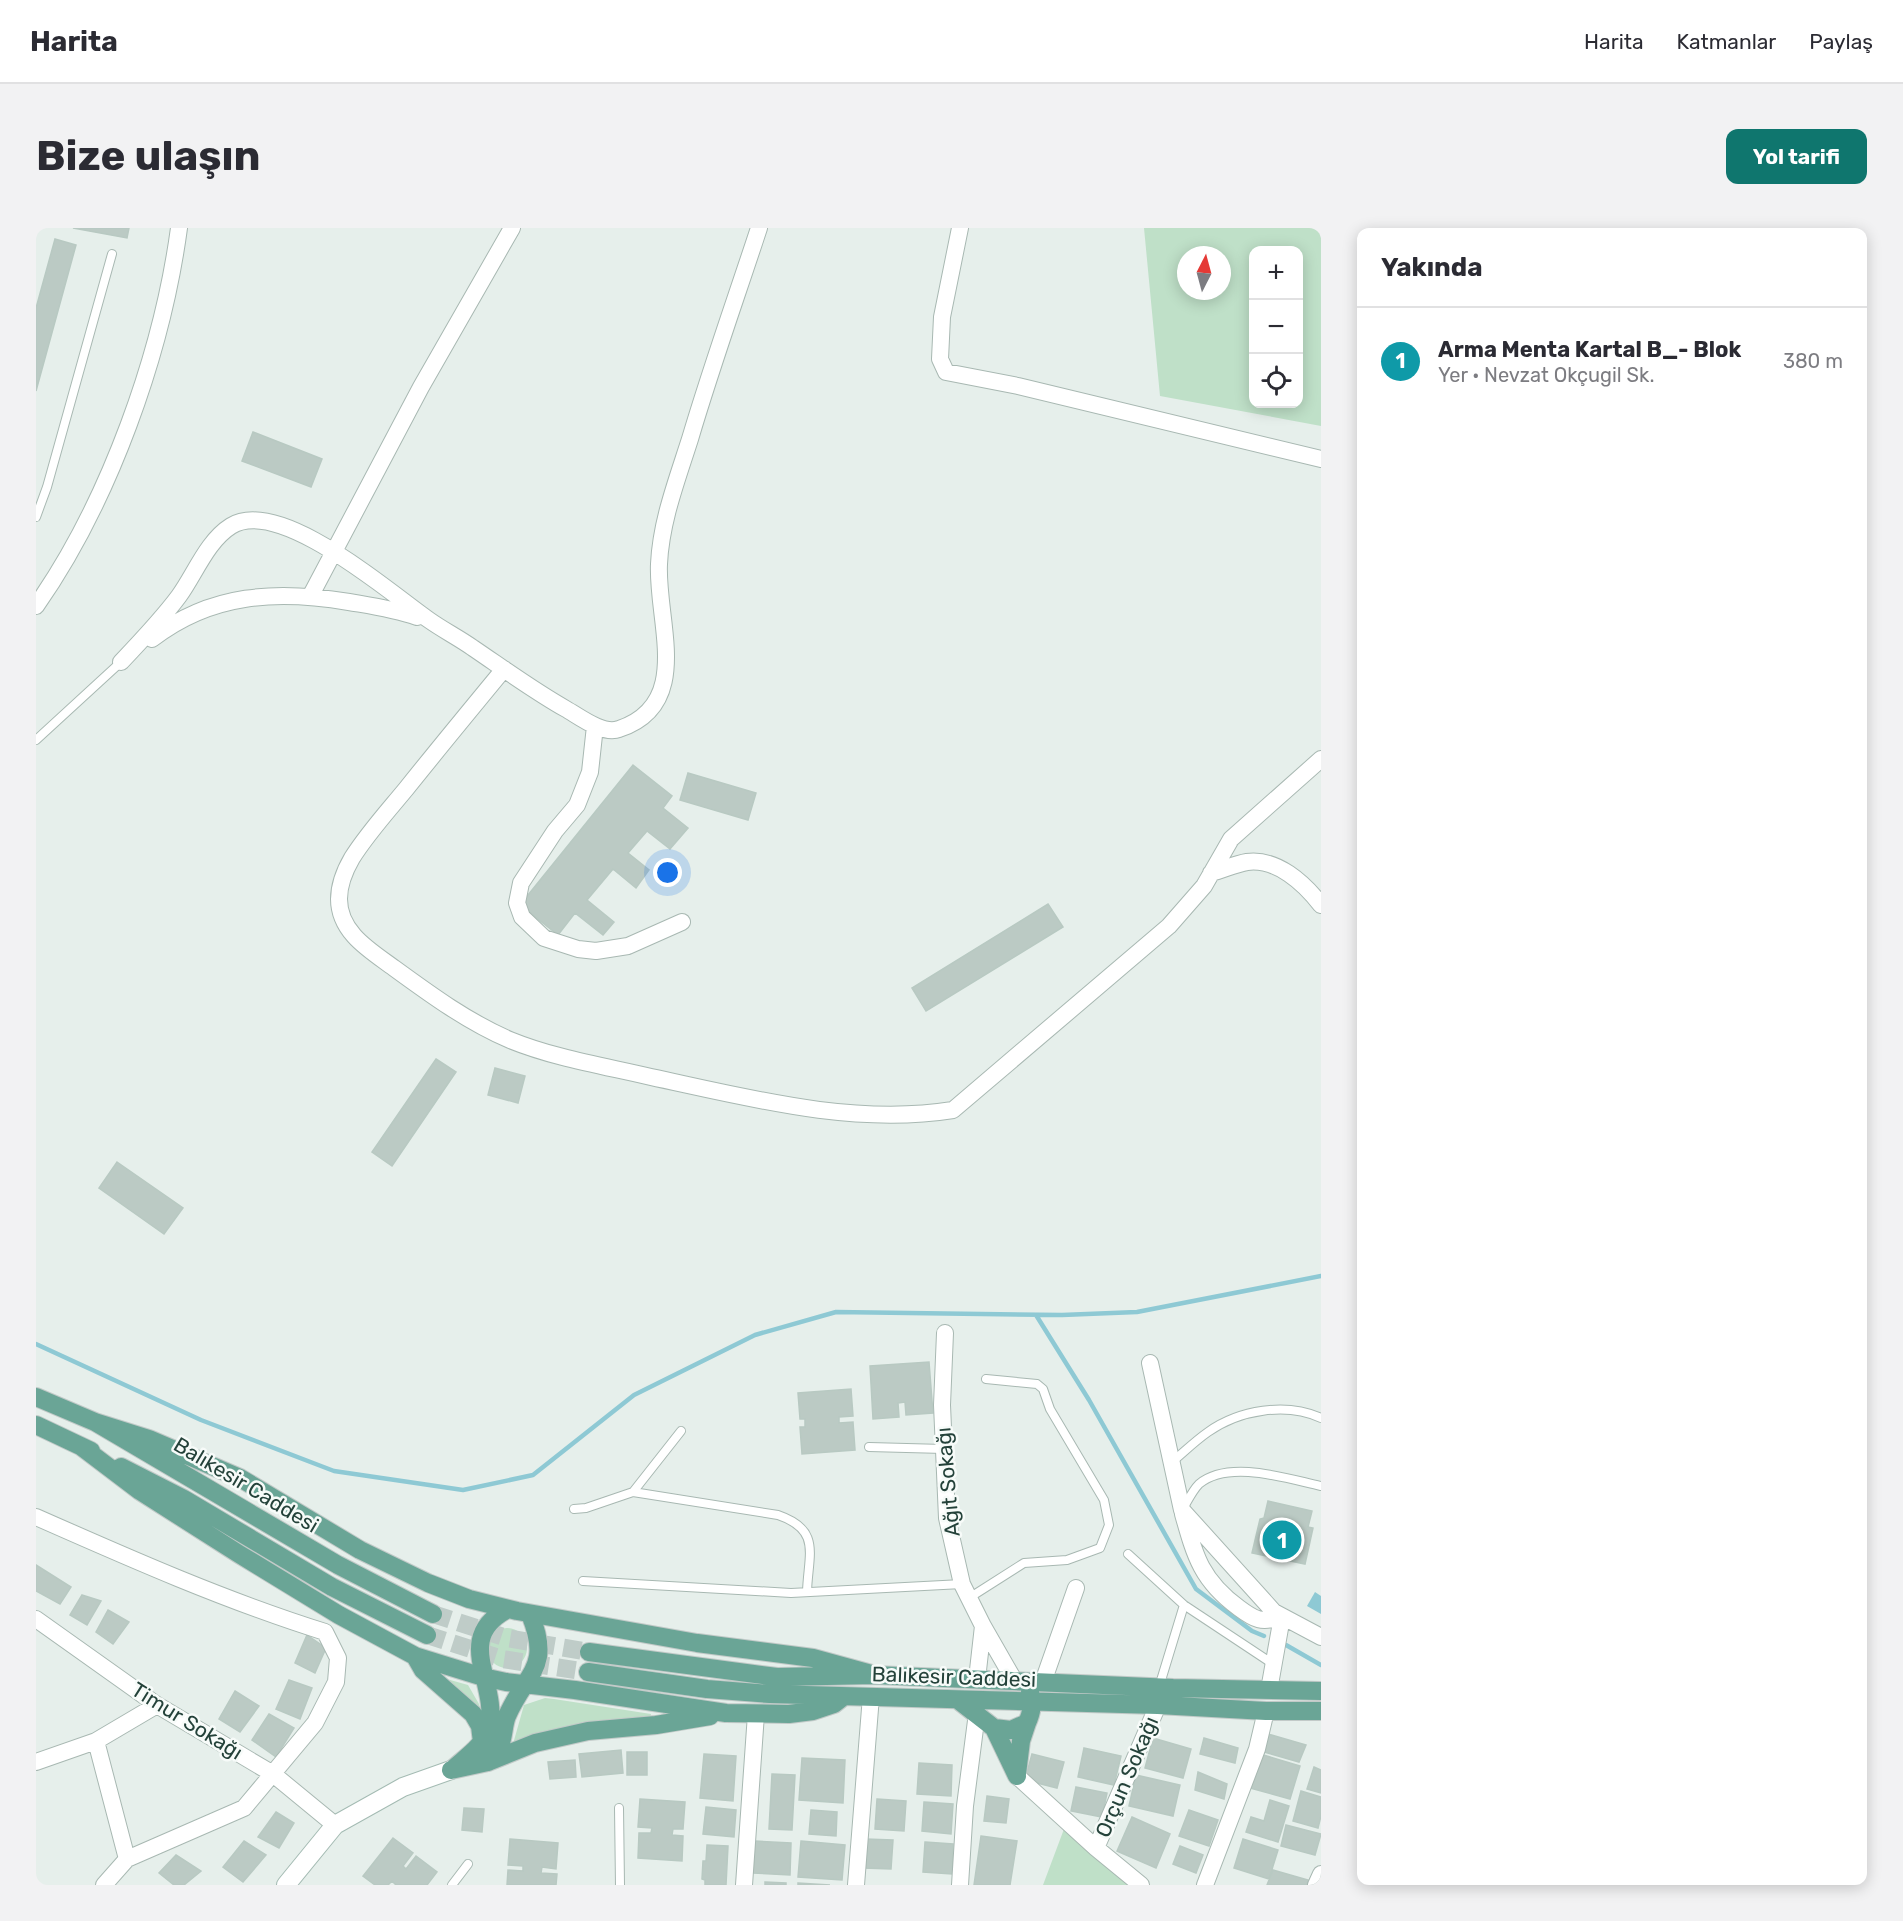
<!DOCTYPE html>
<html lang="tr">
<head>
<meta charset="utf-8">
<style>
  body { margin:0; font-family:Rubik,sans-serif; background:#f2f2f3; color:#2b2b33 }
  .controls { position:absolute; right:18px; top:18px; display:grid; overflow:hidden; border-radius:12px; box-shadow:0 3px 15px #0003 }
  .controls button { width:54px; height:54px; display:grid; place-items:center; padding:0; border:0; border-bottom:2px solid #e1e1e2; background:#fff; color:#2b2b33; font:30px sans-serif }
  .compass { position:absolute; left:1141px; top:18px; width:54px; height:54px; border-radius:50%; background:#fff; box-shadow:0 3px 15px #0003; rotate:6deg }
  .you { position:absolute; left:632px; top:645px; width:21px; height:21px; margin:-15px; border:4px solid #fff; border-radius:50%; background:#1a73e8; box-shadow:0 0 0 9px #1a73e833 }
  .badge { display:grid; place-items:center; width:39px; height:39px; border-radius:50%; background:#0f766e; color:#fff; font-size:20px; font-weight:700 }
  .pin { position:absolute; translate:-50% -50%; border:3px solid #fff; box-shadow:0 2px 6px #0006 }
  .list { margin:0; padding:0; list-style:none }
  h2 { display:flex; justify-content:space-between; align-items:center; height:78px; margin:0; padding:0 24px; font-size:26px }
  h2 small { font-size:20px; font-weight:400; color:#7c7c81 }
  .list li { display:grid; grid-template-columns:39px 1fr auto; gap:18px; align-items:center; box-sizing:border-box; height:108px; padding:0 24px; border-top:2px solid #e1e1e2 }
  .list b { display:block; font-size:22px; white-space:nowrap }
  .list p { margin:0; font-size:20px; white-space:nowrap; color:#7c7c81 }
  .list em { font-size:20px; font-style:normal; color:#7c7c81 }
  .icon { flex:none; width:33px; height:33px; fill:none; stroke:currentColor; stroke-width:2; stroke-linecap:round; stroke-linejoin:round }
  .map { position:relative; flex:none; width:1285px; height:1657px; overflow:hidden; border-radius:12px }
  header { display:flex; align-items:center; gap:36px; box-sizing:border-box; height:84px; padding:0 30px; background:#fff; border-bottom:2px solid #e1e1e2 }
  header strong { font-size:28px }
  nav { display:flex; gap:33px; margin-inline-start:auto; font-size:21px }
  .intro { display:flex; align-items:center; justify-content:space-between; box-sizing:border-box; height:144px; padding:0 36px }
  h1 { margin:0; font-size:42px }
  .button { padding:15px 27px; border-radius:12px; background:#0f766e; color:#fff; font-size:21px; font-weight:700 }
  main { display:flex; gap:36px; padding:0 36px }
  aside { flex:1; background:#fff; border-radius:12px; box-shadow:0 3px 15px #0003 }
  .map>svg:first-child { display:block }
  .green { fill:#bfe0c8; fill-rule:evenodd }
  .water { fill:#8ec9d4 }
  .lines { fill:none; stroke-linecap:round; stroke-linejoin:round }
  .stream { stroke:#8ec9d4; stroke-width:4.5 }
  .building { fill:#bbcac4; stroke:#b8c9c2; stroke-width:1.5 }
  .primary-tunnel { stroke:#bfccc8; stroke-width:18; stroke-dasharray:18 9; stroke-linecap:butt }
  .service-casing { stroke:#a8b8b2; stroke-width:10 }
  .minor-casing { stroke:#a8b8b2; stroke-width:18 }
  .secondary-casing { stroke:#a4bbb3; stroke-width:20 }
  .primary-casing { stroke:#c2cac8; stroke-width:20 }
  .service { stroke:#fff; stroke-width:8 }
  .minor { stroke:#fff; stroke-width:16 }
  .secondary { stroke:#fff; stroke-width:18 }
  .primary { stroke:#6aa596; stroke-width:18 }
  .labels { text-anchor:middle; stroke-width:5; stroke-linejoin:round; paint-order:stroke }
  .street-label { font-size:21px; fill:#24423a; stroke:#f7fbf9 }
</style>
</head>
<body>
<header>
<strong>Harita</strong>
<nav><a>Harita</a><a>Katmanlar</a><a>Paylaş</a></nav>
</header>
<div class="intro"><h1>Bize ulaşın</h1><a class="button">Yol tarifi</a></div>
<main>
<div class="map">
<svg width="1285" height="1657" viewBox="0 0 1285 1657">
  <rect width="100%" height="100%" fill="#e6efeb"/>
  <path class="green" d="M1108,0H1285V198L1124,168ZM1262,22V176H1218V22ZM1150,27H1186V63H1150Z
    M451 1420a20 20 0 1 1 40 0a20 20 0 1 1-40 0Z
    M400,1448L432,1457L443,1476L445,1484Z
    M509,1470L518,1471L615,1486L614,1491L477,1516L488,1477Z
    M1028,1601L1096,1657H1007Z"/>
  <path class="water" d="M1279,1364L1285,1368V1386L1271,1378Z"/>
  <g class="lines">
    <path class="stream" d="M1000,1087L1053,1172L1160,1361L1216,1403L1228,1408
      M0,1116L165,1192L298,1243L427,1262L497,1247L598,1167L719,1107L800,1084L1026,1087L1101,1084L1285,1048
      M1250,1417L1285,1437"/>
  </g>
  <path class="building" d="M37,0H93L91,10Z
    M19,11L40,17L0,163V80Z
    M217,204L286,231L275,259L206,233Z
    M597,537L636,568L627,580L652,600L634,621L611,603L592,625L613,642L600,660L577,641L551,672L578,694L567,707L539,685L522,707L484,677Z
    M652,545L720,565L712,592L644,572Z
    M1012,676L1027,699L890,783L876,760Z
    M400,831L420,844L356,938L336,924Z
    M459,840L489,848L482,875L452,867Z
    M81,934L147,980L128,1006L63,960Z
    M893,1134L897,1185L870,1187L869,1174L862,1175L863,1189L837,1191L834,1138Z
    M815,1161L817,1188L803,1189V1195L817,1194L819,1222L766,1226L764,1199H769V1191H764L762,1165Z
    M1232,1273L1276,1283L1272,1299L1277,1300L1269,1336L1216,1325L1224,1291L1228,1290Z
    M0,1337L35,1359L24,1376L0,1363Z
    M46,1367L65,1373L51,1397L34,1387Z
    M72,1382L93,1394L77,1416L60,1404Z
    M271,1407L290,1420L279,1445L259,1435Z
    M253,1452L276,1460L264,1491L240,1481Z
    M199,1463L223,1478L204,1504L183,1491Z
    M233,1486L258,1500L240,1529L216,1512Z
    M1232,1506L1270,1517L1263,1534L1228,1524Z
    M1117,1510L1155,1521L1147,1550L1109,1540Z
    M1168,1510L1202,1520L1199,1535L1164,1526Z
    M1048,1520L1085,1528L1078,1557L1042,1549Z
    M585,1522L587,1545L546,1549L543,1526Z
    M591,1524H611V1547H591Z
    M668,1526L700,1528L697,1573L664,1570Z
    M996,1526L1028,1534L1021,1560L989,1552Z
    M1224,1526L1264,1538L1254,1571L1214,1560Z
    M766,1530L809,1532L807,1575L763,1572Z
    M539,1532L540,1549L514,1551L512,1534Z
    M883,1535L916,1537L915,1568L881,1566Z
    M1278,1539L1285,1542V1565L1271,1561Z
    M1162,1544L1191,1556L1188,1571L1159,1562Z
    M736,1546L759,1547L756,1602L733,1601Z
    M1100,1547L1144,1557L1137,1588L1093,1578Z
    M1040,1559L1071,1565L1066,1589L1035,1583Z
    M1265,1563L1285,1569V1588L1282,1600L1257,1593Z
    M951,1568L973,1571L970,1595L948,1593Z
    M604,1571L649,1574L647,1601H637L636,1607L647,1608L646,1633L602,1630L603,1605H615L616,1600L602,1599Z
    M841,1571L870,1573L868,1603L839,1601Z
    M1234,1572L1253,1578L1242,1614L1210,1604L1215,1589L1228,1593Z
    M888,1574L917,1576L915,1606L886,1603Z
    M670,1579L700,1582L698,1609L667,1606Z
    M428,1580L448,1581L446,1604L426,1602Z
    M775,1582L801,1584L800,1608L773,1606Z
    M1153,1582L1182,1592L1173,1618L1143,1608Z
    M240,1584L258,1595L243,1620L222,1609Z
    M1096,1589L1134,1606L1120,1640L1081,1623Z
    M1250,1597L1285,1606L1279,1627L1245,1618Z
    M945,1608L981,1613L974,1657H938Z
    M357,1610L377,1625L367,1638L370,1641L380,1628L401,1644L391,1657H360L356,1653L352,1657H339L327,1648Z
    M474,1611L522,1615L520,1641L506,1639L505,1645L521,1646L520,1657H471L472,1642L487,1643V1638L472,1637Z
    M829,1611L857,1612L855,1641L827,1640Z
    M1207,1611L1242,1622L1233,1651L1198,1640Z
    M208,1613L230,1627L207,1654L187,1639Z
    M719,1613L755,1615L754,1647L717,1645Z
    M765,1613L809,1617L806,1652L762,1649Z
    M889,1614L917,1616L916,1646L887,1644Z
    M671,1617L692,1618L690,1657H669V1652L666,1651L667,1633H670Z
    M1144,1618L1167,1627L1160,1645L1137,1636Z
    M140,1627L165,1643L148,1657H138L123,1645Z
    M1237,1642L1272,1652L1271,1657H1231Z
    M729,1654L750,1655V1657H729Z
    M762,1655L794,1657H762Z"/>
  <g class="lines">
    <path class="primary-tunnel" d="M397,1386L471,1410L553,1424
      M391,1407L466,1431L552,1444"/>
    <defs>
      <path id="service" d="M0,289L11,259L76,26
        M0,512L85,434
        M833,1219L908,1221
        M1136,1234C1148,1224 1159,1213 1172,1204C1203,1182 1250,1174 1285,1190
        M597,1264L742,1287C786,1302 772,1327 771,1364
        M1148,1279C1152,1272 1157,1262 1163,1256C1193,1231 1252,1251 1285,1258
        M538,1281L550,1280L597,1264L645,1203
        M1092,1326L1148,1377L1237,1436
        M547,1353L755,1365L926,1356
        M933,1370L988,1335L1031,1332L1064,1320L1073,1297L1068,1272L1014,1181L1007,1161L1001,1156L950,1151
        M1123,1459L1148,1377
        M583,1580L584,1657
        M416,1657L432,1636"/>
      <path id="minor" d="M924,0L906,89L904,131L910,144L982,158L1285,231
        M275,367L385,159L476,0
        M0,378C73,274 126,126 143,0
        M116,411C175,365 241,362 313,374C336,378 358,381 381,389
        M85,434C105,413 126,391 143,368C159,346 171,313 195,298C243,268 353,364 393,392C407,402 423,410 437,420C468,441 498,463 530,481C544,489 567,507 583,501C658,476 620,393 623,336C625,293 641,252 654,211C675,140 700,70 723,0
        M468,441C435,481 402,521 370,561C351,584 331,606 316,630C309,642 303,657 303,671C303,705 335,723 358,740C395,767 432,794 474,812C518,830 568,838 615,849C713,870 817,898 917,882L1133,698L1168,658L1195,611L1285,531
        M559,498L554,544L541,577L519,603L485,655L481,675L486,689L508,710L542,721L560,723L592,718L646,694
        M1175,645C1187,642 1199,636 1211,634C1241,630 1268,655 1285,677
        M909,1105L906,1177L911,1290L926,1356L947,1398
        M1114,1135L1146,1282L1238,1384L1285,1409
        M1147,1286C1159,1329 1166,1353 1203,1380C1219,1392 1225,1395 1246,1389L1233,1462
        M0,1289C95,1331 190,1373 289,1404L302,1430L300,1454L279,1495L208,1580L91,1631L68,1657
        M0,1391L121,1477L237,1546L299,1597
        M941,1451L947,1398L978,1452
        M1007,1454L1040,1360
        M60,1513L91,1631
        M0,1534L60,1513L121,1477
        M981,1548L1060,1620L1105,1657
        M1060,1620L1122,1477
        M708,1657L720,1486
        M820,1657L835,1468
        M924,1657L929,1578L941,1485
        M1169,1657L1221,1521L1230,1483
        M1280,1657L1285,1646"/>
      <path id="secondary" d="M250,1657L299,1597L367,1559L415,1542"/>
      <path id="primary" d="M0,1169L59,1194L302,1337L397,1386
        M59,1194L113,1211L204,1250L324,1322L392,1355L433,1371L481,1383L661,1415L777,1430L839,1447
        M0,1197L55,1223
        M46,1219L104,1263L203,1326L303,1387L379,1428L447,1449L470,1454L539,1462L690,1485L753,1486L777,1483L798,1476L807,1469
        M85,1239L148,1271L296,1359L391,1407
        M553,1424L741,1449L839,1447L1137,1460L1285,1463
        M379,1428L387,1442L437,1486L444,1498L446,1514
        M552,1444L671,1461L734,1466L1122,1477L1230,1483H1285
        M922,1472L958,1500L981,1548
        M958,1500L975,1502L991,1495C996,1484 997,1476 994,1464
        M452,1534C455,1530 461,1525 463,1520C468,1510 467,1498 471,1488C491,1443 516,1440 494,1386
        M417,1541C430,1529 449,1517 453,1499C463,1455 416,1410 472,1381
        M415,1542L452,1534L499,1515L552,1503L620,1497L674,1488
        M981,1546L985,1513L991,1495"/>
    </defs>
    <use href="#service" class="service-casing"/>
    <use href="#minor" class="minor-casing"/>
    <use href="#secondary" class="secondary-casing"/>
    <use href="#primary" class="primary-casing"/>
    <use href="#service" class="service"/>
    <use href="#minor" class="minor"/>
    <use href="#secondary" class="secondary"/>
    <use href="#primary" class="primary"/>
  </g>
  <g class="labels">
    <g class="street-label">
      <text transform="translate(912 1254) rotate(-95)" y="7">Ağıt Sokağı</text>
      <text transform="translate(210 1257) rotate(31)" y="7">Balıkesir Caddesi</text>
      <text transform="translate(918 1449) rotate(2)" y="7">Balıkesir Caddesi</text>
      <text transform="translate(151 1493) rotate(32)" y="7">Timur Sokağı</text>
      <text transform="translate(1091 1549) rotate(-67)" y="7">Orçun Sokağı</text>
    </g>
  </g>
</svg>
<div class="controls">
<button>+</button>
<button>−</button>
<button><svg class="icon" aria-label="locate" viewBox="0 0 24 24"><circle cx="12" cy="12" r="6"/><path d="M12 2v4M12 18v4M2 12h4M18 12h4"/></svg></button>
</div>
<svg class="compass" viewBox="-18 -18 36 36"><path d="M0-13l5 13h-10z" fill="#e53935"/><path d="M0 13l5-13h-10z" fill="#7c7c81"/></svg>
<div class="you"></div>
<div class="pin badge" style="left:1246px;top:1312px;background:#0f9aa8">1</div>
</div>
<aside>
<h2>Yakında<small></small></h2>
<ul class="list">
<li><span class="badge" style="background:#0f9aa8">1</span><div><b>Arma Menta Kartal B_- Blok</b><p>Yer · Nevzat Okçugil Sk.</p></div><em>380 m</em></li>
</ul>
</aside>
</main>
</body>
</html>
